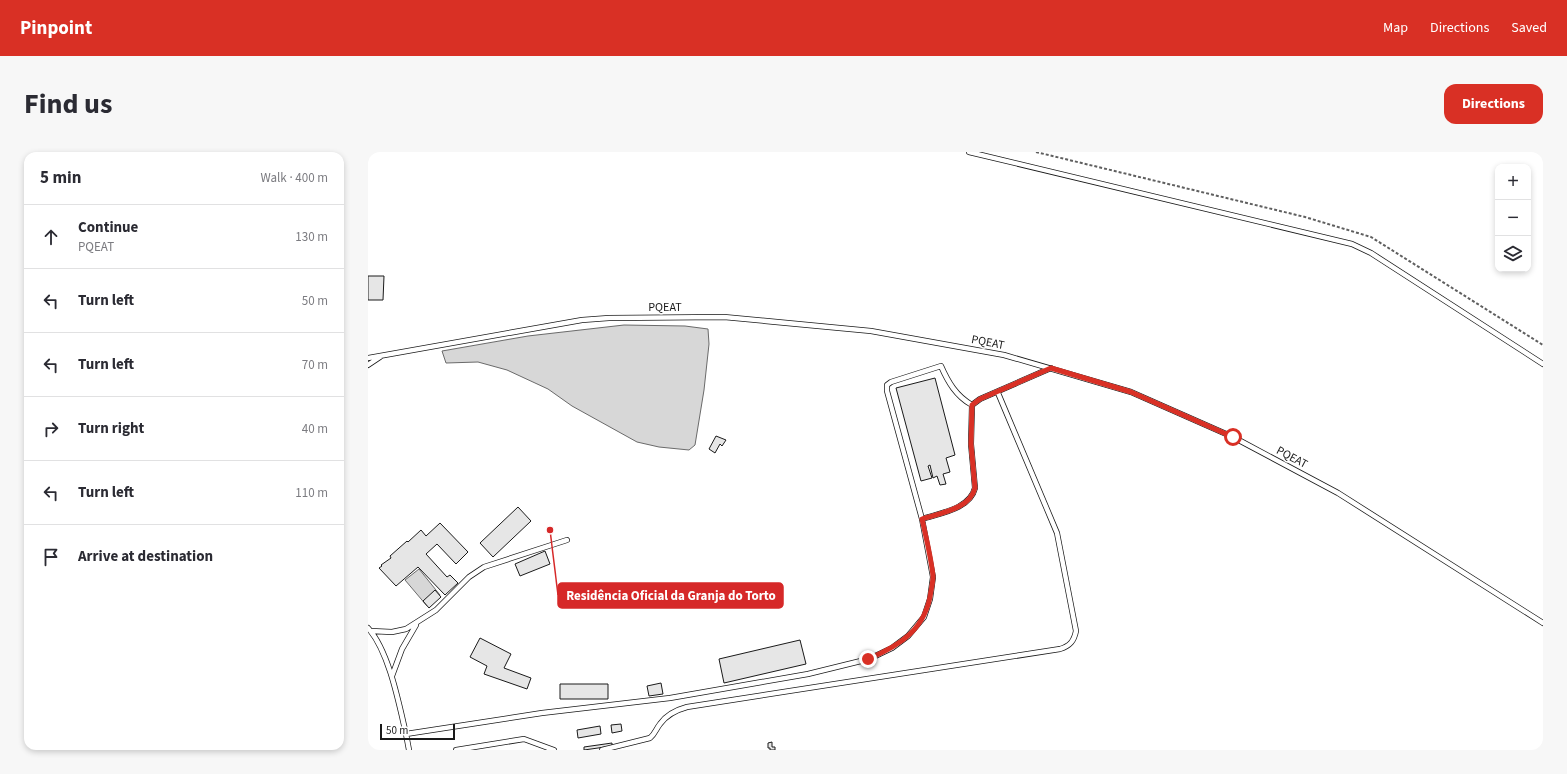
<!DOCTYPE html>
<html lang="en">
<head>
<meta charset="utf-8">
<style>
  body { margin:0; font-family:"Source Sans 3",sans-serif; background:#f7f7f7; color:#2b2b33 }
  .controls { position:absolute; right:12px; top:12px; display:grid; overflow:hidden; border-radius:8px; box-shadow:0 2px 6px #0003 }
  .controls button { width:36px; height:36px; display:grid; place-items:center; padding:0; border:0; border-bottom:1px solid #e1e1e2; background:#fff; color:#2b2b33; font:20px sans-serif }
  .scale { position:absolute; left:12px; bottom:10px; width:75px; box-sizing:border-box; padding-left:4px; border:2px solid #1a1a1a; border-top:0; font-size:11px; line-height:14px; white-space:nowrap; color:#1a1a1a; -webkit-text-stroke:3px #fff; paint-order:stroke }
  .stop { position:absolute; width:12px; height:12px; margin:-9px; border:3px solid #d93025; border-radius:50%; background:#fff }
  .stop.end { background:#d93025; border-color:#fff; box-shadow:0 1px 4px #0008 }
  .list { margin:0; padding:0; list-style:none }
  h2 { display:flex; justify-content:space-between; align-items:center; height:52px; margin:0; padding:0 16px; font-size:17px }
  h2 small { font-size:13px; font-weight:400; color:#7c7c81 }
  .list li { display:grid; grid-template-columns:26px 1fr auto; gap:12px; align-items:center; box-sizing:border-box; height:64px; padding:0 16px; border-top:1px solid #e1e1e2 }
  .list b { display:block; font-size:15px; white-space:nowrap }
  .list p { margin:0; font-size:13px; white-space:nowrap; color:#7c7c81 }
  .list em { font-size:13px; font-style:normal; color:#7c7c81 }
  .icon { flex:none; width:22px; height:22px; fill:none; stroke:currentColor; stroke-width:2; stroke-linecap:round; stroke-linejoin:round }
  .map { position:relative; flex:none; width:1175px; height:598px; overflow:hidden; border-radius:12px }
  header { display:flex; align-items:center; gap:24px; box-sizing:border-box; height:56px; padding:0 20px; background:#d93025; color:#fff }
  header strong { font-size:19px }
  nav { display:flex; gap:22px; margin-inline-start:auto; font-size:14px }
  .intro { display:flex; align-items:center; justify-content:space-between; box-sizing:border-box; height:96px; padding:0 24px }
  h1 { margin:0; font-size:28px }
  .button { padding:10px 18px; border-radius:12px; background:#d93025; color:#fff; font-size:14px; font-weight:700 }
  main { display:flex; gap:24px; padding:0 24px }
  aside { flex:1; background:#fff; border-radius:12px; box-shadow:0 2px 6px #0003 }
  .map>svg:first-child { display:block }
  .water { fill:#d7d7d7; stroke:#6a6a6a }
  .building { fill:#e6e6e6; stroke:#1a1a1a }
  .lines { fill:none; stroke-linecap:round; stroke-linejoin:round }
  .service-casing { stroke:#1a1a1a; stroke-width:6 }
  .path { stroke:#5f5f5f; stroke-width:2; stroke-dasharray:3 2; stroke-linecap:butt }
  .service { stroke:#fff; stroke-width:4.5 }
  .route { stroke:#d93025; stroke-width:5 }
  .labels { text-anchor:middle; stroke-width:3; stroke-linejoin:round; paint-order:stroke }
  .street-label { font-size:12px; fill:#1a1a1a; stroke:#fff }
  .leader { fill:none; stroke:#d62828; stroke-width:1.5 }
  .callout-dot { fill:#d62828; stroke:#fff; stroke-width:1.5 }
  .callout { fill:#d62828; stroke:#d62828; stroke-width:1.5 }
  .callout-label { font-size:13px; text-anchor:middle; font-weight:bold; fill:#fff }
</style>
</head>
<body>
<header>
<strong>Pinpoint</strong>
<nav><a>Map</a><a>Directions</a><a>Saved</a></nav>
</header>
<div class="intro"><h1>Find us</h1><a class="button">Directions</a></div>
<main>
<aside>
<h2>5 min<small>Walk · 400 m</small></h2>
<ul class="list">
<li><svg class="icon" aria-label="ahead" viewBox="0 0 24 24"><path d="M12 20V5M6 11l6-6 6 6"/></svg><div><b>Continue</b><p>PQEAT</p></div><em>130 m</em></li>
<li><svg class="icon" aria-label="left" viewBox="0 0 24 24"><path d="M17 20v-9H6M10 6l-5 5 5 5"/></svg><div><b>Turn left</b></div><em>50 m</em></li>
<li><svg class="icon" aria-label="left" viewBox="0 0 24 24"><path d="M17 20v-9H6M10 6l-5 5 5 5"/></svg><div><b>Turn left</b></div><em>70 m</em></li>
<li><svg class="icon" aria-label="right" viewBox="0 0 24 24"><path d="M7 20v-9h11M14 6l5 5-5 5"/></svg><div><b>Turn right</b></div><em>40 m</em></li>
<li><svg class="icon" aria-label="left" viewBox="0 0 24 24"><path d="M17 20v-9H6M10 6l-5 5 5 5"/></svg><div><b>Turn left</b></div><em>110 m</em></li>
<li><svg class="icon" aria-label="arrive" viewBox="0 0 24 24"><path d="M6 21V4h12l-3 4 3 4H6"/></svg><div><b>Arrive at destination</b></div></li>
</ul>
</aside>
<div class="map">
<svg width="1175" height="598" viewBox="0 0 1175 598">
  <rect width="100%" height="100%" fill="#fff"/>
  <path class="water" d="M256,173L317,174L340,177L341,192L336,238L327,293L321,298L291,295L269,290L204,254L180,237L139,218L110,210L78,211L74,199L160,184Z
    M51,417L72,443L59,454L37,428Z"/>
  <path class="building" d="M0,124H16L15,148H0Z
    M567,226L587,303L578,306L582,320L575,322L578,332L572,333L569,324L565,326L562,313L560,314L564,326L553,329L528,236Z
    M348,284L358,288L354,294L352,292L347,301L341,297Z
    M150,355L163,369L125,405L112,391Z
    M72,371L100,400L88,412L69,392L58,402L79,425L82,423L90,431L77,443L50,415L28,434L11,416L14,414L13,413L23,406L22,404L39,389L40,390L53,378L58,384Z
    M177,399L182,412L152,424L147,412Z
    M67,438L73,445L61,456L55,449Z
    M112,486L143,502L136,516L163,526L159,537L116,522L119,514L102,505Z
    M432,488L438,512L356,531L351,507Z
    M293,531L295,542L281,544L279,534Z
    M192,532H240V547H192Z
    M253,572L254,579L244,581L243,573Z
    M232,574L233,582L210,586L209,578Z
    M404,590V595H407V598H402V596H400V591Z
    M244,591V594L216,598V595Z"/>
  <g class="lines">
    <defs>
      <path id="service" d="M601,0L984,92L1003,101L1175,212
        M0,206L214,168L241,166L356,165L503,179L636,203L763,240L865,285L970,341L1175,471
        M0,213L12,205
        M604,253L612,247L683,216
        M554,367C572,361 602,357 607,336L603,292L604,253
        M0,476C21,499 31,552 38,582L174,561L302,546L440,522L501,507L524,496L540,484L556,465L562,447L565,425L554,367L519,239V233L523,230L573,214C580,230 588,244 604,253
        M3,479L24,480L38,477L68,458L101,425L116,415L199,388
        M24,524L34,497L48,473
        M38,582L41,598
        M88,598L156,587L186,598
        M234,598L282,586C287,582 288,577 292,572C299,562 308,558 319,555L692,497C702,494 706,489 708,479L689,381L630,241"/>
    </defs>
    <use href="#service" class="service-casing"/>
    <path class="path" d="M668,0L937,65L1003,85L1175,193"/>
    <use href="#service" class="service"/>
  </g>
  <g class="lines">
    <path class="route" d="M500,507C533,493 558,477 563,439C564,434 565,429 565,424C563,405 558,385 554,367C572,361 602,357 607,336L603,292L604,253L612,247L683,216L763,240L865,285"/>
  </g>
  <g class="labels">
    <g class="street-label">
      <text x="297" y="159">PQEAT</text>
      <text transform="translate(620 190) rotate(11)" y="4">PQEAT</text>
      <text transform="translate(924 305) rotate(28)" y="4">PQEAT</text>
    </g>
  </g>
  <path class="leader" d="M182 378L190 443"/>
  <circle class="callout-dot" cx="182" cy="378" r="4"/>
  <rect class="callout" x="190" y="431" width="225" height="25" rx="4"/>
  <g class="callout-label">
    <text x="303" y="448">Residência Oficial da Granja do Torto</text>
  </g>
</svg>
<div class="controls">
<button>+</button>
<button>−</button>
<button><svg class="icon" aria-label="layers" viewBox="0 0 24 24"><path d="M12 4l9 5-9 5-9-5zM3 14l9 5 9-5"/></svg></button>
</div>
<div class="scale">50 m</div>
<div class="stop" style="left:865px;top:285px"></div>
<div class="stop end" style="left:500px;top:507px"></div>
</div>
</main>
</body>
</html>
